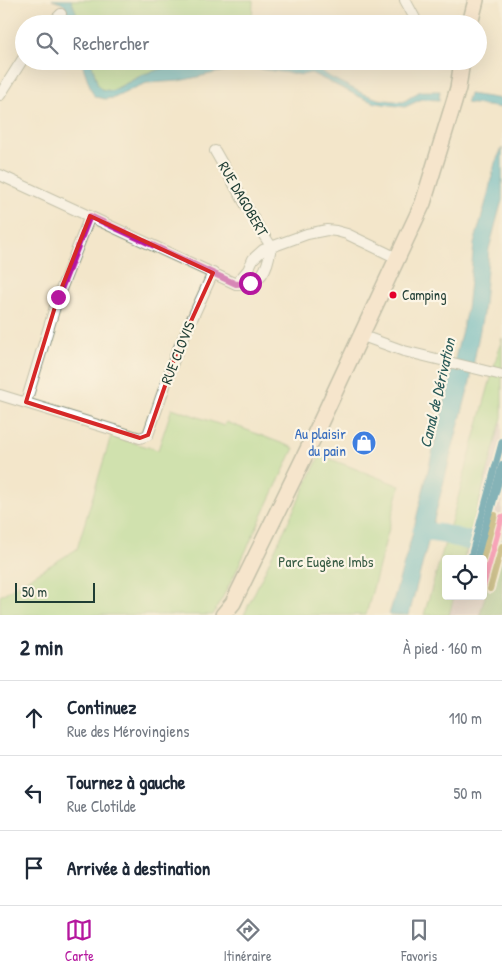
<!DOCTYPE html>
<html lang="fr">
<head>
<meta charset="utf-8">
<style>
  body { margin:0; font-family:"Patrick Hand",sans-serif; background:#f6f6f7; color:#1f2937 }
  .controls { position:absolute; right:15px; bottom:15px; display:grid; overflow:hidden; border-radius:5px; box-shadow:0 5px 20px #0002 }
  .controls button { width:45px; height:45px; display:grid; place-items:center; padding:0; border:0; border-bottom:1px solid #e0e1e3; background:#fff; color:#1f2937; font:25px sans-serif }
  .scale { position:absolute; left:15px; bottom:12px; width:80px; box-sizing:border-box; padding-left:5px; border:2px solid #1f3d34; border-top:0; font-size:14px; line-height:18px; white-space:nowrap; color:#1f3d34; -webkit-text-stroke:4px #fcf5e5; paint-order:stroke }
  .stop { position:absolute; width:15px; height:15px; margin:-11px; border:4px solid #b5179e; border-radius:50%; background:#fff }
  .stop.end { background:#b5179e; border-color:#fff; box-shadow:0 1px 5px #0008 }
  .list { margin:0; padding:0; list-style:none }
  h2 { display:flex; justify-content:space-between; align-items:center; height:65px; margin:0; padding:0 20px; font-size:21px }
  h2 small { font-size:16px; font-weight:400; color:#747a83 }
  .list li { display:grid; grid-template-columns:32px 1fr auto; gap:15px; align-items:center; box-sizing:border-box; height:75px; padding:0 20px; border-top:1px solid #e0e1e3 }
  .list b { display:block; font-size:19px; white-space:nowrap }
  .list p { margin:0; font-size:16px; white-space:nowrap; color:#747a83 }
  .list em { font-size:16px; font-style:normal; color:#747a83 }
  .icon { flex:none; width:28px; height:28px; fill:none; stroke:currentColor; stroke-width:2; stroke-linecap:round; stroke-linejoin:round }
  .map { position:relative; flex:none; width:502px; height:615px; overflow:hidden }
  .search { position:absolute; background:#fff; box-shadow:0 5px 20px #0002; left:15px; right:15px; top:15px; height:55px; display:flex; align-items:center; gap:12px; box-sizing:border-box; padding:0 18px; border-radius:28px; color:#747a83; font-size:19px }
  .sheet { height:290px; background:#fff }
  nav { display:flex; justify-content:space-around; align-items:center; box-sizing:border-box; height:70px; border-top:1px solid #e0e1e3; background:#fff; font-size:14px; color:#747a83 }
  nav a { display:grid; justify-items:center; gap:2px }
  nav .on { color:#b5179e }
  .map>svg:first-child { display:block }
  .industrial { fill:#d2bec4 }
  .green { fill:#a7dc8c; stroke:#638c60 }
  .forest { fill:#85bc78; stroke:#527c56 }
  .water { fill:#4ab4c8; stroke:#34787e }
  .lines { fill:none; stroke-linecap:round; stroke-linejoin:round }
  .river { stroke:#4ab4c8; stroke-width:19 }
  .street-casing { stroke:#89927f; stroke-width:12 }
  .secondary-casing { stroke:#89927f; stroke-width:18 }
  .street { stroke:#fff; stroke-width:10 }
  .secondary { stroke:#fbe5cf; stroke-width:15 }
  .rail-1-casing { stroke:#fcf5e5; stroke-width:10 }
  .rail-2-casing { stroke:#fcf5e5; stroke-width:10 }
  .rail-3-casing { stroke:#fcf5e5; stroke-width:10 }
  .rail-4-casing { stroke:#fcf5e5; stroke-width:10 }
  .rail-5-casing { stroke:#fcf5e5; stroke-width:10 }
  .rail-6-casing { stroke:#fcf5e5; stroke-width:10 }
  .rail-1 { stroke:#0075a1; stroke-width:6 }
  .rail-2 { stroke:#0075a1; stroke-width:6 }
  .rail-3 { stroke:#0075a1; stroke-width:6 }
  .rail-4 { stroke:#fc55a2; stroke-width:6 }
  .rail-5 { stroke:#a59846; stroke-width:6 }
  .rail-6 { stroke:#a59846; stroke-width:6 }
  .route { stroke:#b5179e; stroke-width:6 }
  .marked { fill:none; stroke:#d62828; stroke-width:4; stroke-linejoin:round }
  .bus-dot { fill:#e4002b; stroke:#fcf5e5; stroke-width:2 }
  .labels { text-anchor:middle; stroke-width:4.5; stroke-linejoin:round; paint-order:stroke }
  .bus-label { font-size:14px; fill:#1f3d34; stroke:#fcf5e5; text-anchor:start }
  .street-label { font-size:15px; fill:#1f3d34; stroke:#fcf5e5 }
  .shop-label { font-size:15px; fill:#366cbe; stroke:#fcf5e5; text-anchor:end }
  .park-label { font-size:15px; fill:#3a5d46; stroke:#fcf5e5 }
  .water-label { font-size:16px; font-style:italic; fill:#2a5b59; stroke:#fcf5e5 }
</style>
</head>
<body>
<div class="map">
<svg width="502" height="615" viewBox="0 0 502 615">
  <rect width="100%" height="100%" fill="#fcf5e5"/>
  <filter id="ink" filterUnits="userSpaceOnUse"><feTurbulence type="fractalNoise" baseFrequency=".02" numOctaves="2"/><feDisplacementMap in="SourceGraphic" scale="10" xChannelSelector="R" yChannelSelector="G"/><feConvolveMatrix kernelMatrix="1 2 1 2 8 2 1 2 1" color-interpolation-filters="sRGB"/></filter>
  <filter id="wash" filterUnits="userSpaceOnUse"><feTurbulence type="fractalNoise" baseFrequency=".0096" numOctaves="4" result="noise"/><feDisplacementMap in="SourceGraphic" scale="20" xChannelSelector="R" yChannelSelector="G"/><feGaussianBlur stdDeviation="1.12" result="paint"/><feColorMatrix in="noise" values="0 0 0 0 0 0 0 0 0 0 0 0 0 0 0 0 0 1.4 0 .05"/><feComposite in="paint" operator="in"/></filter>
  <g filter="url(#wash)">
    <rect width="100%" height="100%" fill="#f3e6ca"/>
    <path class="industrial" d="M502,417V534L480,615H449L454,596H483V559H464Z"/>
    <path class="green" d="M71,0H253L252,24H81Z
      M91,61H191L144,74L111,91L101,89L98,86Z
      M502,338V417L464,559H446V596H454L449,615H424L454,512Z
      M172,408L224,426L226,422L294,448L234,576L213,615H0V596L77,549L111,436L158,450Z
      M320,455L400,486L366,615H244Z"/>
    <path class="forest" d="M495,558L502,559V615H480Z"/>
    <path class="water" d="M52,0H71L81,24H72L64,4Z
      M81,61H91L98,86L101,89L112,91L144,74L191,61H296L307,63L319,69L330,77L362,93L378,99L403,102L420,91H440L439,100L422,99L405,107L376,103L360,97L311,73L302,75L243,67L179,81L147,83L139,86L114,98L105,99L95,97L92,92Z
      M469,94L502,99V108L466,103Z
      M502,148V200L489,249L483,314L470,382L409,615H389L413,532L467,309L474,244L487,198L495,163Z"/>
    <g class="lines">
      <path class="river" d="M422,531L443,534L500,549"/>
    </g>
  </g>
  <g filter="url(#ink)">
    <g class="lines">
      <defs>
        <path id="street" d="M405,0L418,24
          M51,24L61,14
          M0,95L24,57
          M215,151L259,228L271,246
          M0,175L236,284C262,285 268,269 271,246
          M236,284L248,270L253,259L263,250L307,234L327,230L336,231L347,234L397,258
          M360,335L404,351L502,375
          M0,395L140,438L148,435L176,354L213,273
          M26,402L58,297L90,216"/>
        <path id="secondary" d="M470,24L476,0
          M223,615L233,603L308,449L423,203L454,102L458,88L462,61"/>
      </defs>
      <use href="#street" class="street-casing"/>
      <use href="#secondary" class="secondary-casing"/>
      <use href="#street" class="street"/>
      <use href="#secondary" class="secondary"/>
      <defs>
        <path id="rail-1" d="M470,559L502,441"/>
        <path id="rail-2" d="M478,559L502,470"/>
        <path id="rail-3" d="M476,559L502,464"/>
        <path id="rail-4" d="M483,586L502,517"/>
        <path id="rail-5" d="M490,589L502,546"/>
        <path id="rail-6" d="M483,559L495,515"/>
      </defs>
      <use href="#rail-1" class="rail-1-casing"/>
      <use href="#rail-2" class="rail-2-casing"/>
      <use href="#rail-3" class="rail-3-casing"/>
      <use href="#rail-4" class="rail-4-casing"/>
      <use href="#rail-5" class="rail-5-casing"/>
      <use href="#rail-6" class="rail-6-casing"/>
      <use href="#rail-1" class="rail-1"/>
      <use href="#rail-2" class="rail-2"/>
      <use href="#rail-3" class="rail-3"/>
      <use href="#rail-4" class="rail-4"/>
      <use href="#rail-5" class="rail-5"/>
      <use href="#rail-6" class="rail-6"/>
    </g>
  </g>
  <g class="lines" filter="url(#ink)">
    <path class="route" d="M58,297L90,216L236,284L250,283"/>
  </g>
  <path d="M0 0H502V615H0ZM90,216L213,273L176,354L148,435L140,438L26,402L58,297Z" fill="#f3e6ca" fill-opacity=".55" fill-rule="evenodd"/>
  <path class="marked" d="M90,216L213,273L176,354L148,435L140,438L26,402L58,297Z"/>
  <defs>
    <symbol id="shop-disc" viewBox="-11 -11 22 22"><circle r="9.5" fill="#3f7fe0" stroke="#fcf5e5"/><path d="M-5-2.5h2.3a2.7 3.5 0 0 1 5.4 0H5L5.5 6h-11ZM-1.5-2.5h3a1.5 2.3 0 0 0-3 0Z" fill="#fff"/></symbol>
  </defs>
  <g fill-rule="evenodd">
    <use href="#shop-disc" x="350" y="429" width="28" height="28"/>
  </g>
  <circle class="bus-dot" cx="393" cy="295" r="4.5"/>
  <g class="labels">
    <g class="bus-label">
      <text x="402" y="300">Camping</text>
    </g>
    <g class="street-label">
      <text transform="translate(243 199) rotate(60)" y="5">RUE DAGOBERT</text>
      <text transform="translate(178 353) rotate(-68)" y="5">RUE CLOVIS</text>
    </g>
    <g class="shop-label">
      <text x="346" y="439">Au plaisir<tspan x="346" dy="17">du pain</tspan></text>
    </g>
    <g class="park-label">
      <text x="326" y="567">Parc Eugène Imbs</text>
    </g>
    <g class="water-label">
      <text transform="translate(437 393) rotate(-77)" y="6">Canal de Dérivation</text>
    </g>
  </g>
</svg>
<div class="controls">
<button><svg class="icon" aria-label="locate" viewBox="0 0 24 24"><circle cx="12" cy="12" r="6"/><path d="M12 2v4M12 18v4M2 12h4M18 12h4"/></svg></button>
</div>
<div class="scale">50 m</div>
<div class="stop" style="left:250px;top:283px"></div>
<div class="stop end" style="left:58px;top:297px"></div>
<div class="search"><svg class="icon" aria-label="search" viewBox="0 0 24 24"><circle cx="10" cy="10" r="6"/><path d="M15 15l6 6"/></svg>Rechercher</div>
</div>
<section class="sheet">
<h2>2 min<small>À pied · 160 m</small></h2>
<ul class="list">
<li><svg class="icon" aria-label="ahead" viewBox="0 0 24 24"><path d="M12 20V5M6 11l6-6 6 6"/></svg><div><b>Continuez</b><p>Rue des Mérovingiens</p></div><em>110 m</em></li>
<li><svg class="icon" aria-label="left" viewBox="0 0 24 24"><path d="M17 20v-9H6M10 6l-5 5 5 5"/></svg><div><b>Tournez à gauche</b><p>Rue Clotilde</p></div><em>50 m</em></li>
<li><svg class="icon" aria-label="arrive" viewBox="0 0 24 24"><path d="M6 21V4h12l-3 4 3 4H6"/></svg><div><b>Arrivée à destination</b></div></li>
</ul>
</section>
<nav>
<a class="on"><svg class="icon" aria-label="map" viewBox="0 0 24 24"><path d="M3 6l6-2 6 2 6-2v14l-6 2-6-2-6 2zM9 4v14M15 6v14"/></svg>Carte</a>
<a><svg class="icon" aria-label="directions" viewBox="0 0 24 24"><path d="M12 3l9 9-9 9-9-9zM9 14v-3h6M13 9l2 2-2 2"/></svg>Itinéraire</a>
<a><svg class="icon" aria-label="saved" viewBox="0 0 24 24"><path d="M7 4h10v16l-5-4-5 4z"/></svg>Favoris</a>
</nav>
</body>
</html>
